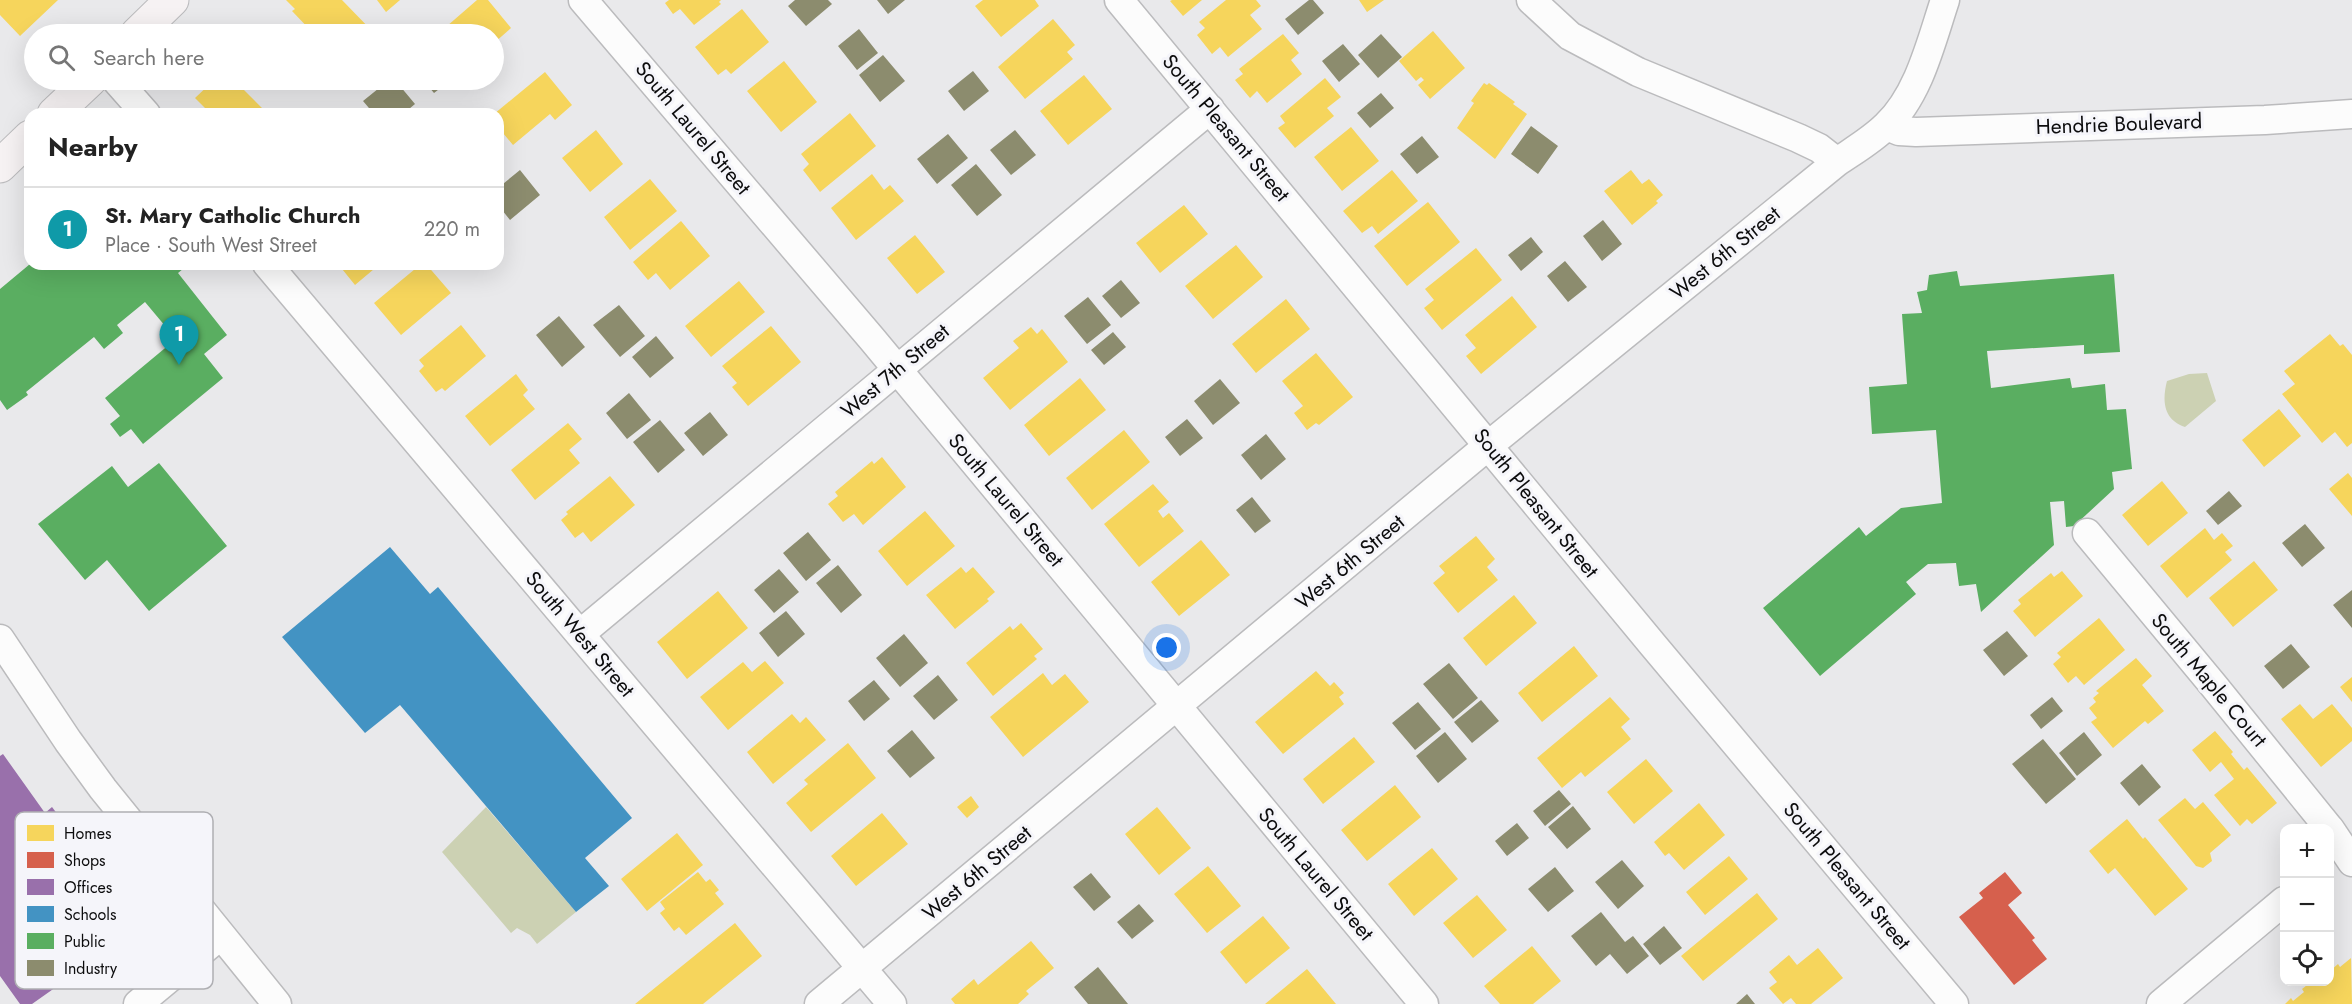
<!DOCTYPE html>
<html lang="en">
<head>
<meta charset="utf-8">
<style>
  body { margin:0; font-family:Jost,sans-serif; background:#f2f2f2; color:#222 }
  .controls { position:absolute; right:18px; bottom:18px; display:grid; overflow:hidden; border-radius:12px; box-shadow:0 6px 24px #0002 }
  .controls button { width:54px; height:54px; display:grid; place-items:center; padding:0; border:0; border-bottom:2px solid #e0e0e0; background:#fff; color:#222; font:30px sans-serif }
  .you { position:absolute; left:1167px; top:648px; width:21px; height:21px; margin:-15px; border:4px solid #fff; border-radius:50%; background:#1a73e8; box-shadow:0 0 0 9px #1a73e833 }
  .badge { display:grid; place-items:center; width:39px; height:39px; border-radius:50%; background:#ea580c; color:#fff; font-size:20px; font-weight:700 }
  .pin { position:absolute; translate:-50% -50px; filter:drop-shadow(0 2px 3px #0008) }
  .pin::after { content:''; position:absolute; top:32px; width:21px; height:18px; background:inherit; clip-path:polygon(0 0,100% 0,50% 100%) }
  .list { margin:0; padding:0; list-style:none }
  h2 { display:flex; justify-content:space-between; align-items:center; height:78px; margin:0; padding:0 24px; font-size:26px }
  h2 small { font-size:20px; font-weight:400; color:#767676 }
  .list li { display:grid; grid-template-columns:39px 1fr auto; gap:18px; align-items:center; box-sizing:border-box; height:84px; padding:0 24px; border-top:2px solid #e0e0e0 }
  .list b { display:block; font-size:22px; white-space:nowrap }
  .list p { margin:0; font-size:20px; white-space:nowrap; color:#767676 }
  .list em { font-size:20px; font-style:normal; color:#767676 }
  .icon { flex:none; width:33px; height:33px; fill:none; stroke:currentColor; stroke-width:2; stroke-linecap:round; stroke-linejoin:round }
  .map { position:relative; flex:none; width:2352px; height:1004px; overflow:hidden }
  .search { position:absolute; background:#fff; box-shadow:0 6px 24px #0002; left:24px; top:24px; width:480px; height:66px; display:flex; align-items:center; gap:15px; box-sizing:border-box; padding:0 21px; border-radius:33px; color:#767676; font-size:22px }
  .panel { position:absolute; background:#fff; box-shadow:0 6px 24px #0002; left:24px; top:108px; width:480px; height:162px; border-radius:18px }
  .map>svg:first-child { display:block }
  .park { fill:#ccd1b3 }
  .homes { fill:#f6d55c }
  .shops { fill:#d6604d }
  .offices { fill:#9970ab }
  .schools { fill:#4393c3 }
  .public { fill:#5aae61 }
  .industry { fill:#8c8c6e }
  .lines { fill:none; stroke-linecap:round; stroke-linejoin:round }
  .street-casing { stroke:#bbbbbd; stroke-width:31 }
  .secondary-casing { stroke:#bbbbbd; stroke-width:35 }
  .street { stroke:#fcfcfc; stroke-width:28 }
  .secondary { stroke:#f6f2f3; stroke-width:33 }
  .labels { text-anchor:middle; stroke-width:6; stroke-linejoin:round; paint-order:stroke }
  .street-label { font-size:21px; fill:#0c0c0d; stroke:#f5f5fa }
  .key { fill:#f5f5fa; stroke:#afafb3; stroke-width:1.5 }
  .key-label { font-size:16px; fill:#0c0c0d }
</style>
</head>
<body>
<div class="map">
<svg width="2352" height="1004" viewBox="0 0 2352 1004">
  <rect width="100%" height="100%" fill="#e9e9eb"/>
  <path class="park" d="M2207,373L2216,401L2185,427C2163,420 2162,400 2167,381L2189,374Z
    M486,807L576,912L537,944L530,935L517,928L511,933L442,852Z"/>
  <path class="homes" d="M0,0H58L20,36L0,15Z
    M286,0H342L375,34H314L292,11L295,9Z
    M377,0H400L386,12Z
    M477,0H488L511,28L494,43V34H440L439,33Z
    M669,0H721L719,2L721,4L694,25L680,9L673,14L665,3Z
    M983,0H1035L1039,6L1001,37L975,6Z
    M1172,0H1202L1183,16L1170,1Z
    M1226,0H1256L1261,6L1250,15L1262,29L1228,57L1220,47L1212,54L1197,35L1205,28L1199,22Z
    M1359,0H1384L1367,12Z
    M742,9L769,42L731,74L726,69L718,75L695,47Z
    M1053,19L1075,45L1067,52L1073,59L1025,99L998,67Z
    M1433,31L1465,68L1430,99L1418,85L1424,80L1421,77L1416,81L1399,61Z
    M1283,34L1299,53L1291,60L1302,74L1267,103L1257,91L1250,98L1235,80L1243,74L1239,69Z
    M784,61L817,102L781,132L747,91Z
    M545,72L572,105L555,120L550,114L513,145L498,127V114H494Z
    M1084,75L1112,109L1068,145L1040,111Z
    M1325,78L1341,97L1327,108L1334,116L1295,148L1278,128L1285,123L1280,116Z
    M214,80H234L268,114H211L195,98Z
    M267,80H289L277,90Z
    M1484,83L1487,85L1489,83L1515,102L1513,104L1527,114L1495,159L1457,128L1474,103L1471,101Z
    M850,113L876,146L820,192L803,170L809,164L801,154Z
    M1351,127L1379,161L1342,191L1314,157Z
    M596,130L623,164L590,192L562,158Z
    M1392,170L1418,201L1378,234L1372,226L1362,233L1343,211Z
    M1631,170L1642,184L1649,179L1663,195L1656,201L1658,203L1632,225L1604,191Z
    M872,174L884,190L890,185L904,201L856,240L831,208Z
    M650,179L677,211L630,250L604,217Z
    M1428,202L1460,242L1407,286L1374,246Z
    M1184,205L1208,234L1160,273L1136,243Z
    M681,221L710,256L670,290L656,273L648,280L633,262Z
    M915,235L945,272L917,294L887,258Z
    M1236,245L1263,277L1213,319L1185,286Z
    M1476,248L1502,280L1442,330L1424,308L1434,300L1425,289Z
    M338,264H380L355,285Z
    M421,264H426L451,293L401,335L374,303Z
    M739,281L765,312L711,357L685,326Z
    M1512,296L1537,327L1481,374L1466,356L1476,348L1465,335Z
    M1286,299L1310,329L1256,373L1232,344Z
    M461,325L486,356L445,391L442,388L436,392L419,371L424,366L419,360Z
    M771,326L801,362L748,406L732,387L737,383L722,366Z
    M1031,327L1037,334L1042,329L1068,362L1010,410L983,378L1019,348L1013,341Z
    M2330,334L2340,346L2343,344L2352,355V443L2347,447L2335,432L2322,443L2282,394L2295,384L2284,371Z
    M1316,353L1353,397L1319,425L1316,423L1307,430L1294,413L1303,406L1282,381Z
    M516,374L528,390L523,395L535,409L490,446L465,416Z
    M1080,378L1106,410L1049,456L1024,425Z
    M2279,409L2301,436L2264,467L2242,440Z
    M568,423L582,439L569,450L580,463L535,500L511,470Z
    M1124,430L1150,462L1092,510L1066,478Z
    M882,457L906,487L863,525L854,514L843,522L828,504L838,496L835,492L872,461L874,464Z
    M2348,473L2352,478V516L2329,489Z
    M610,476L635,505L591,542L583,532L575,538L561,520L568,514L566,512Z
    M2162,481L2188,513L2148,546L2122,515Z
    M1153,484L1169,502L1158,511L1163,518L1169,513L1184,531L1139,567L1104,524Z
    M925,511L955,546L907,586L878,551Z
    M2205,528L2214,540L2222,533L2233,546L2225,552L2232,560L2187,598L2160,566Z
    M1476,536L1495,559L1487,567L1498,580L1458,613L1433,583L1445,573L1439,566Z
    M1201,540L1230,575L1179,616L1151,582Z
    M2254,561L2278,590L2233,627L2209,598Z
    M961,567L966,573L973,567L995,592L987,599L989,601L955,629L926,595Z
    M2062,571L2083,596L2035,637L2013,611L2021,604L2018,600L2051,573L2054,577Z
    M718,591L748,628L687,679L657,642Z
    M1514,595L1537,623L1486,666L1463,638Z
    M2099,618L2125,650L2084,685L2076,676L2068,683L2053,664L2061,657L2057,653Z
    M1021,623L1043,649L1034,656L1037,659L993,696L966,663L1010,626L1013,630Z
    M1574,646L1598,676L1542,722L1518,693Z
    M2136,658L2152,676L2142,685L2164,711L2148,724L2145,721L2113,748L2091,722L2097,718L2089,708L2096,702L2093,698L2099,693L2096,691Z
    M765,661L784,683L728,730L700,697L743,662L752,672Z
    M1316,671L1330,686L1334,682L1344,693L1339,697L1344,704L1283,754L1255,722Z
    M1043,673L1052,685L1065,674L1089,702L1023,757L990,717Z
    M2352,677V702L2340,687Z
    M1610,697L1630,719L1621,727L1631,739L1585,777L1581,772L1562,788L1537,758Z
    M2300,704L2313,719L2332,704L2352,728V741L2321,767L2281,719Z
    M792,714L800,723L806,717L826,740L773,784L747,752Z
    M2215,731L2233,752L2231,754L2244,770L2247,767L2277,803L2252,824L2247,819L2240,826L2214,795L2234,779L2221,762L2210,772L2192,750Z
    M1354,737L1375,762L1323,804L1303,779Z
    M848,743L876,778L811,832L786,803L808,784L804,780Z
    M1646,759L1673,791L1634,824L1607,792Z
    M1395,785L1421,817L1367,861L1341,830Z
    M971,796L979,807L967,818L957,807Z
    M2185,798L2195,809L2203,802L2231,835L2210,853L2212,861L2203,868L2196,866L2158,820Z
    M1699,803L1725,835L1684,870L1669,853L1665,856L1654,842Z
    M1157,807L1191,848L1159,875L1125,834Z
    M882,813L908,844L856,886L831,856Z
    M2127,819L2143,839L2145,837L2188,889L2155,916L2115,868L2108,874L2089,851Z
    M677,833L703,865L647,911L621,879Z
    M1432,848L1458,879L1414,916L1388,884Z
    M1729,856L1748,879L1705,915L1686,892Z
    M1208,866L1241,906L1207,933L1174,894Z
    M698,872L706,882L710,879L719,890L715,893L724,904L686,935L679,927L674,931L660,913L665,909L660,902Z
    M1757,893L1778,919L1703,981L1681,956Z
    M1477,895L1507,930L1473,958L1443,923Z
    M1263,916L1290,948L1246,984L1220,952Z
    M735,923L762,956L703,1004H635Z
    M1031,941L1054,968L1026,991L1029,994L1018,1004H955L951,999L974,979L978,985Z
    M1532,946L1561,981L1533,1004H1500L1484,986Z
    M1818,948L1843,978L1811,1004H1796L1791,998L1783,1004L1769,988L1777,982L1769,972L1789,955L1797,965Z
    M2351,958L2352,1004H2285L2291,998L2293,1001L2304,992L2302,989L2311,982H2330V971L2338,964L2340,967Z
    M1307,969L1336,1004H1265Z"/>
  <path class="shops" d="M2005,872L2022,893L2008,905L2035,938L2032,940L2047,959L2014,985L1959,917L1983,898L1979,893Z"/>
  <path class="offices" d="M3,754L45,813L52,807L64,823L56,828L131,934L101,954L105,960L87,973L83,968L32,1004H20L0,976V756Z"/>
  <path class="schools" d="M390,547L430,594L438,587L632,818L585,858L609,886L576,912L400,705L365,733L282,637Z"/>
  <path class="public" d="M30,264H189L178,273L227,335L204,354L223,378L143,444L131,429L120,437L110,424L120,416L105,398L176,339L145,302L117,325L123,333L104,349L94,337L26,392L28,395L7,410L0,400V289Z
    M1957,271L1960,286L2114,274L2120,352L2084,354V345L1987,351L1991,388L2070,378L2072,388L2105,384L2107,410L2126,409L2132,469L2112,472L2114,489L2074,526L2066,527L2064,501L2050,502L2054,545L1981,612L1976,584L1959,586L1956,563L1928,564L1906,582L1916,594L1820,676L1763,608L1859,527L1866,536L1901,508L1942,503L1936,430L1872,434L1869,387L1907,384L1902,314L1922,313L1917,292L1927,290L1929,275Z
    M159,463L227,546L149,611L107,560L85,580L38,524L112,466L128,487Z"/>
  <path class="industry" d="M795,0H828L832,4L806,26L788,6Z
    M877,0H905L888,14Z
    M1309,0H1313L1324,13L1298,35L1285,19Z
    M859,29L878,53L857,70L838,46Z
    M1381,34L1402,57L1378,78L1358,55Z
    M1343,44L1360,64L1339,82L1322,61Z
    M883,55L905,81L880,102L859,75Z
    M973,71L989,91L964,111L948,91Z
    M389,80H395L415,104L403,114H374L363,101Z
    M423,80H451L434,93Z
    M1381,93L1394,108L1370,128L1357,113Z
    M1531,126L1558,146L1538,174L1511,154Z
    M1015,130L1036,155L1011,175L990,150Z
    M948,134L968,158L937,184L917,159Z
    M1422,136L1439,157L1417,174L1400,154Z
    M976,164L1002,195L977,216L951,185Z
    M520,170L540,195L510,220L498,205V188Z
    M1603,220L1622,244L1602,261L1583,236Z
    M1531,237L1543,252L1521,271L1508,255Z
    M1565,261L1587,287L1568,302L1547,276Z
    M1121,280L1140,303L1121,318L1102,296Z
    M1088,297L1111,325L1087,344L1064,316Z
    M619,305L645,336L620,357L593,325Z
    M559,316L585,347L562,367L536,335Z
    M1113,332L1126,347L1104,365L1091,350Z
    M656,336L674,358L650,378L632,357Z
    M1220,379L1240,403L1213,425L1194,401Z
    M629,393L651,420L627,439L606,413Z
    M710,412L728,435L703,456L684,433Z
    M1187,419L1203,438L1180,456L1165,437Z
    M660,420L685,450L658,473L633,442Z
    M1266,434L1286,459L1261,480L1241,455Z
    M2229,491L2242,506L2218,525L2206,511Z
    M1252,497L1271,521L1255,533L1236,510Z
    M2305,524L2325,548L2302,567L2282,543Z
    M808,532L831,560L806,581L783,553Z
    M838,565L862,595L841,613L816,583Z
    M779,569L799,592L774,613L754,590Z
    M2352,590V628L2333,605Z
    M786,611L805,634L778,657L759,633Z
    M2007,631L2028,656L2004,676L1983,650Z
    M904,634L928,663L900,687L876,658Z
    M2291,644L2310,667L2283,689L2264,666Z
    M1449,663L1478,698L1453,719L1423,684Z
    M938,675L958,700L934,720L913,696Z
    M874,680L890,699L864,721L848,701Z
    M2052,697L2063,711L2041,729L2030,715Z
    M1481,700L1499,721L1472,743L1454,722Z
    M1418,702L1441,729L1415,750L1392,723Z
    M912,730L935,758L910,778L887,751Z
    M1445,732L1467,759L1438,783L1416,756Z
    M2084,732L2102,755L2077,776L2059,753Z
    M2043,739L2076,779L2046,804L2012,764Z
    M2142,764L2161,787L2139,806L2120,783Z
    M1559,790L1571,804L1545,826L1533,811Z
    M1573,806L1591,829L1567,849L1548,827Z
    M1517,823L1529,838L1507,856L1495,841Z
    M1622,860L1644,886L1618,909L1595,882Z
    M1555,867L1574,891L1548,912L1528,889Z
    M1091,873L1111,897L1094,911L1073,887Z
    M1139,904L1154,921L1132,939L1117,922Z
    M1601,912L1625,942L1633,936L1649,956L1627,974L1610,954L1596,966L1571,936Z
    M1664,926L1682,948L1660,965L1643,944Z
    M1098,967L1128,1004H1088L1074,987Z
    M1747,994L1755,1004H1736Z"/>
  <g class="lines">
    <defs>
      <path id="street" d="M583,0L872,339L1424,1004
        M1119,0L1653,645L1954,1004
        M1531,0L1570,36L1638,72L1798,138L1819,148L1837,162
        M116,80L146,114
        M1887,126L1899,131L1916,132L2265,120L2352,114
        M267,264L892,1004
        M2087,533L2214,686L2329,828
        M580,634L1210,109
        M0,639L68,741L103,789L277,1004
        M2330,829L2352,862
        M138,1004L221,935
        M819,1004L1489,445L1837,162C1853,151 1872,140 1886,126C1919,95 1931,42 1945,0
        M2161,1004L2284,901"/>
      <path id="secondary" d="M137,34L172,0
        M54,114L90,80
        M0,166L30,137"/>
    </defs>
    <use href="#street" class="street-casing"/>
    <use href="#secondary" class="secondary-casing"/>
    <use href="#street" class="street"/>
    <use href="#secondary" class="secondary"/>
  </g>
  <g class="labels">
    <g class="street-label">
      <text transform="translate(2119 124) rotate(-2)" y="7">Hendrie Boulevard</text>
      <text transform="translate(693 128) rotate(50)" y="7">South Laurel Street</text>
      <text transform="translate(1226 128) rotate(50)" y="7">South Pleasant Street</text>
      <text transform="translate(1725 253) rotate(-39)" y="7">West 6th Street</text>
      <text transform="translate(895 371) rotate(-40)" y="7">West 7th Street</text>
      <text transform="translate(1006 500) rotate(50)" y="7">South Laurel Street</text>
      <text transform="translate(1536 503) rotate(51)" y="7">South Pleasant Street</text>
      <text transform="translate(1350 562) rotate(-40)" y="7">West 6th Street</text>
      <text transform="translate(580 634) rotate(50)" y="7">South West Street</text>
      <text transform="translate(2209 680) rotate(50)" y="7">South Maple Court</text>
      <text transform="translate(977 873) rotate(-40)" y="7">West 6th Street</text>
      <text transform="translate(1316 874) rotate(50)" y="7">South Laurel Street</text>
      <text transform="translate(1847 876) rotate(50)" y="7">South Pleasant Street</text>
    </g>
  </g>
  <rect x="15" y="812" width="198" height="177" rx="9" class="key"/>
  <rect x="27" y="825" width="27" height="16" fill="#f6d55c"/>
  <rect x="27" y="852" width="27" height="16" fill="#d6604d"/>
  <rect x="27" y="879" width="27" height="16" fill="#9970ab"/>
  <rect x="27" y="906" width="27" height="16" fill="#4393c3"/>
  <rect x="27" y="933" width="27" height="16" fill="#5aae61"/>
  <rect x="27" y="960" width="27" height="16" fill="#8c8c6e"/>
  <g class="key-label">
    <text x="64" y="839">Homes</text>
    <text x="64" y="866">Shops</text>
    <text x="64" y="893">Offices</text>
    <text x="64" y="920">Schools</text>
    <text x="64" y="947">Public</text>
    <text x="64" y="974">Industry</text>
  </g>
</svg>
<div class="controls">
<button>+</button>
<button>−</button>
<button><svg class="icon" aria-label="locate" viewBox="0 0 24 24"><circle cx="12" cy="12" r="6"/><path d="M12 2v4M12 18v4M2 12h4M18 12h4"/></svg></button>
</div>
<div class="you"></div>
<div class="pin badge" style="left:179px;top:365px;background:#0f9aa8">1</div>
<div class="search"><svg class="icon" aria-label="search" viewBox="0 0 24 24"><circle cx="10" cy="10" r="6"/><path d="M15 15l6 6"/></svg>Search here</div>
<section class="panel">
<h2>Nearby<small></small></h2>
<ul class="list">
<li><span class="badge" style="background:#0f9aa8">1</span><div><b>St. Mary Catholic Church</b><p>Place · South West Street</p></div><em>220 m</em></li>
</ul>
</section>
</div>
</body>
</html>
